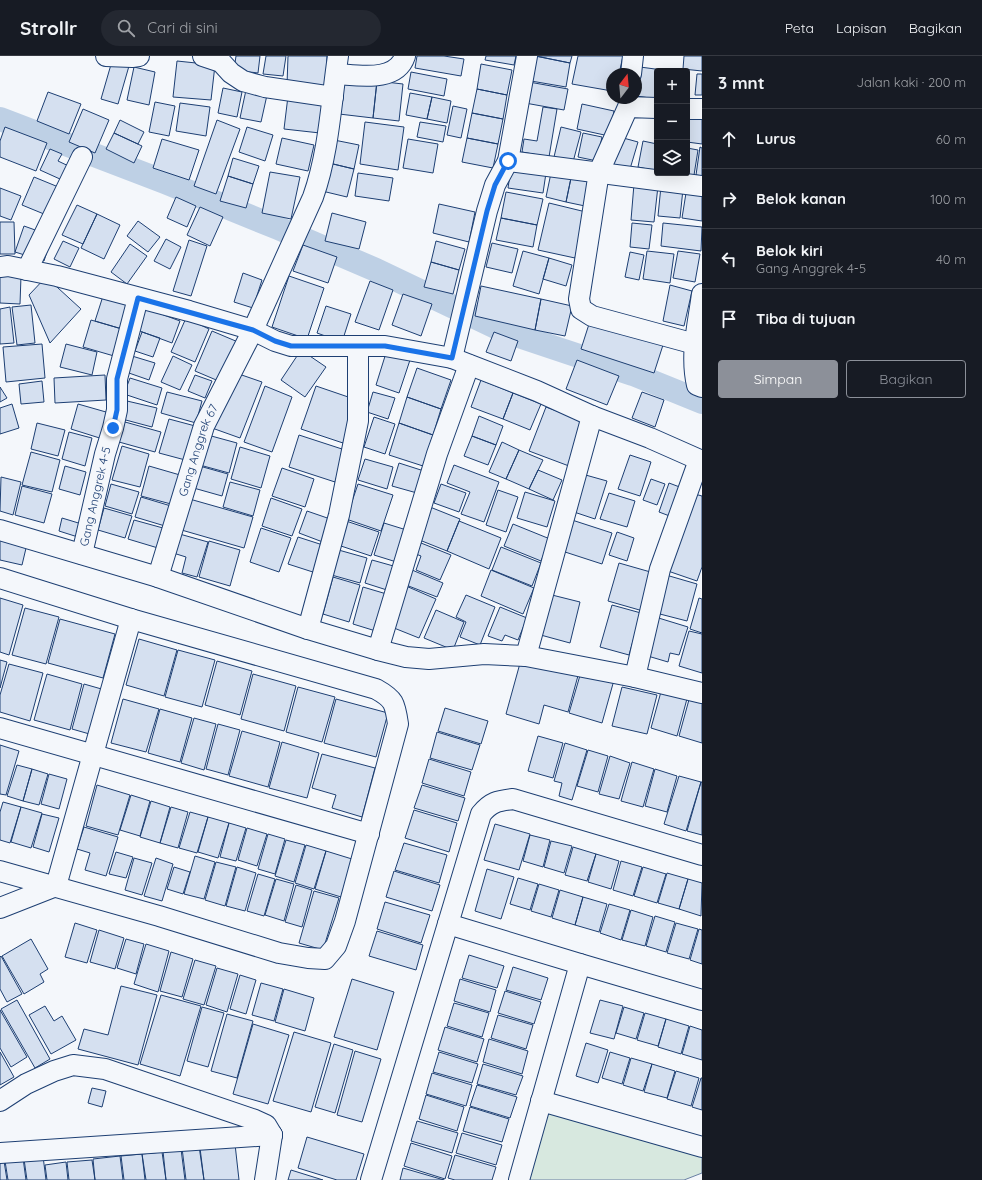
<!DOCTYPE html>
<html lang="id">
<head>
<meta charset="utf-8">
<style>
  body { margin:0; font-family:Quicksand,sans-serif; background:#242831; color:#f1f3f6 }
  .controls { position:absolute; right:12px; top:12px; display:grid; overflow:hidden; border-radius:4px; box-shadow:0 4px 16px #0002 }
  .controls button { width:36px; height:36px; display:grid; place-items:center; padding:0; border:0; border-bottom:1px solid #363941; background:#171b24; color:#f1f3f6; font:20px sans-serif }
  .compass { position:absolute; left:606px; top:12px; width:36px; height:36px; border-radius:50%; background:#171b24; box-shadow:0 4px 16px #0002; rotate:16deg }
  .stop { position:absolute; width:12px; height:12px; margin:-9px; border:3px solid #1a73e8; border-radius:50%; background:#fff }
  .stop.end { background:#1a73e8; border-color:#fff; box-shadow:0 1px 4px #0008 }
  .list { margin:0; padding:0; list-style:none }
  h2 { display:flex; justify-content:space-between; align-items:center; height:52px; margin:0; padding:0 16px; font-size:17px }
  h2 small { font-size:13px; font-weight:400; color:#9ea1a6 }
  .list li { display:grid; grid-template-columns:26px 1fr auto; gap:12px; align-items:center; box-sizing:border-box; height:60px; padding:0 16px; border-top:1px solid #363941 }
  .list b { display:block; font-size:15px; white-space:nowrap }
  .list p { margin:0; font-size:13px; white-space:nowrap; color:#9ea1a6 }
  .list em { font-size:13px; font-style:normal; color:#9ea1a6 }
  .actions { display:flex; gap:8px; padding:12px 16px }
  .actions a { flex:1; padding:9px 0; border:1px solid #8c9099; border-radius:4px; text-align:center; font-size:14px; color:#8c9099 }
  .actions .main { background:#8c9099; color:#fff }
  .icon { flex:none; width:22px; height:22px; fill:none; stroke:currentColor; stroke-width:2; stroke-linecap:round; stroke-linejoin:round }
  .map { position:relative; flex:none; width:702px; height:1124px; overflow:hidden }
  header { display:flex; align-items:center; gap:24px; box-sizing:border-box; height:56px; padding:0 20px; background:#171b24; border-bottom:1px solid #363941 }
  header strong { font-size:19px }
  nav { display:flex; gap:22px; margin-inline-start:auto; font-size:14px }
  .search { width:280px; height:36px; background:#242831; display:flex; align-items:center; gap:10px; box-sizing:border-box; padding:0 14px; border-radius:22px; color:#9ea1a6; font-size:15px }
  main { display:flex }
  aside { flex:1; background:#171b24 }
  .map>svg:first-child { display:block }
  .green { fill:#d7e8df; stroke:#687fa3 }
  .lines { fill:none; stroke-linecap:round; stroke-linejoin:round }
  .canal { stroke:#bed0e5; stroke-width:24 }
  .building { fill:#d5e0f0; stroke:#1d3f73 }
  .minor-casing { stroke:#1d3f73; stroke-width:22 }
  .minor { stroke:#f4f7fb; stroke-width:20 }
  .route { stroke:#1a73e8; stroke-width:5 }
  .labels { text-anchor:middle; stroke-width:3; stroke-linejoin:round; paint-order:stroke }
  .street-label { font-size:12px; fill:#1d3f73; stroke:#f4f7fb }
</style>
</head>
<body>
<header>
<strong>Strollr</strong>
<div class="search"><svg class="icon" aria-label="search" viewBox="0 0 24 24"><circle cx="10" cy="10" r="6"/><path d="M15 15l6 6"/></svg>Cari di sini</div>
<nav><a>Peta</a><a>Lapisan</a><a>Bagikan</a></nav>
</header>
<main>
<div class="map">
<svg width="702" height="1124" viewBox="0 0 702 1124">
  <rect width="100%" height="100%" fill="#f4f7fb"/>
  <path class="green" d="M531,1052L702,1101V1117L684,1124H510Z"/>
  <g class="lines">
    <path class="canal" d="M0,63L165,126L278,172L376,214L504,275L633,318L702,346"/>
  </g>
  <path class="building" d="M236,0H260L258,17L234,14Z
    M266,0H286L283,20L263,18Z
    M288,0H327L326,30L287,29Z
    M417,0H444L464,3L461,20L415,12Z
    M486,0H516L514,9L485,4Z
    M535,0L570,7L566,31L531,25Z
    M536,0H572L570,7Z
    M578,0H623L619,18H612V35L572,28Z
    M684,0H702V15L683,13Z
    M112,5L129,10L118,48L101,43Z
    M177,5L215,9L211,44L173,41Z
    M481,8L512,14L507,39L477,33Z
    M134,11L155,16L149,49L127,44Z
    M640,11L670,15H657V43L636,40Z
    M411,16L447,23L444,40L408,33Z
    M697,18H702V39H695Z
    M343,21L377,25L373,62L339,58Z
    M377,25L403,28L399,65L373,62Z
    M529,26L568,33L564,54L525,47Z
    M223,32L242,36L237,61L218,57Z
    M477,33L507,39L503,63L472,57Z
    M246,34L267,39L261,66L240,62Z
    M48,36L81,48L69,78L37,65Z
    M410,37L432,41L427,63L406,59Z
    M288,40L324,44L320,77L284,73Z
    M432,41L451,45L447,67L427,63Z
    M155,46L175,50L169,80L149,76Z
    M180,47L210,51L206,80L176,75Z
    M582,48L614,55L609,80L577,73Z
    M453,50L467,53L461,82L447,79Z
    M543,51L557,53L549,101L522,96L524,83L537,85Z
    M83,53L109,64L95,97L69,86Z
    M472,57L503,63L498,88L467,82Z
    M687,58L702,60V88L687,86Z
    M120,64L144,76L138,88L114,77Z
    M217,64L240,73L216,138L194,130Z
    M365,66L404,71L398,114L360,108Z
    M420,66L446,70L443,86L417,81Z
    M5,71L47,87L36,115L0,101V85Z
    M247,71L273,79L265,105L239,96Z
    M561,71L581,76L573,106L554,101Z
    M114,77L142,90L134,107L106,93Z
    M583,77L602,81L597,105L578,101Z
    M616,80L638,86L630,113L609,107Z
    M282,82L314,89L308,115L276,108Z
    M467,82L498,88L493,112L462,106Z
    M162,83L199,94L189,124L153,112Z
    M408,83L438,88L433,117L403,112Z
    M334,84L359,89L354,113L329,107Z
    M643,85L657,88V115L638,111Z
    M700,91L702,92V120L696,119Z
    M687,92L698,94L694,119L678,117H687Z
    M50,93L62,98L58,105L77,114L71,128L40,114Z
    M233,102L259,110L253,128L228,120Z
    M329,107L354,113L347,141L322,135Z
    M511,112L546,117L543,137L508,132Z
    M270,116L300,121L291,163L262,157Z
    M358,117L393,122L389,145L355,140Z
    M551,117L571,122L566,146L546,141Z
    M228,120L253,128L246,152L220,145Z
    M34,121L73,137L61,165L22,149Z
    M571,122L590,126L585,150L566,146Z
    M634,128L658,130L654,166L631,164Z
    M661,130L683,133L680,162L658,160Z
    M0,132L21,140L11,164L0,160Z
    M506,136L543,143L537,169L501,162Z
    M686,137L702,139V165L682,162Z
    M176,141L196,150L187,171L167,162Z
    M549,147L586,156L575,202L538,194Z
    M439,148L475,156L469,186L433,177Z
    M77,149L97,158L83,188L62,179Z
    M200,151L223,161L210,190L187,179Z
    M332,157L366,166L359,193L325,185Z
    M97,158L120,169L104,203L81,192Z
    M501,162L537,169L533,191L496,184Z
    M138,165L160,181L148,196L127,180Z
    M0,166H14L15,198H0Z
    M632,167L652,169L649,193L630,191Z
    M663,167L702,171L701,195L661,190Z
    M24,170L52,180L44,205L15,196Z
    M166,183L181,191L170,213L154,205Z
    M189,184L207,190L191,240L173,235Z
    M63,185L79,192L70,211L54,203Z
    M436,185L465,193L459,214L431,206Z
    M492,187L518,193L512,217L486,211Z
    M130,188L147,200L127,228L111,216Z
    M303,189L337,201L328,227L293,215Z
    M523,195L549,202L539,238L513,230Z
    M647,195L674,198L670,227L643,223Z
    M678,195L700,198L695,226L673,222Z
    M630,196L644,199L639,224L625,221Z
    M549,202L572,209L566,230L543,223Z
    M431,206L459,214L453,238L424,231Z
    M243,217L262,224L253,252L234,246Z
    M0,219L21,220L20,248L0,247Z
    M289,220L324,232L307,283L272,271Z
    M46,221L81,253L50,287L29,239Z
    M370,225L393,234L379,274L355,266Z
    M670,229L692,235L684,270L663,265Z
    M481,230L541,243L535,274L475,260Z
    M403,238L432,248L421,280L392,269Z
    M103,240L129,248L122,273L95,265Z
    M541,243L572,250L565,280L535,274Z
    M31,249L35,287L17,289L12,251Z
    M326,250L351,258L342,286L317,277Z
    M10,251L14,287L0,288V253Z
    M145,252L180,265L172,287L137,274Z
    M186,262L209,273L195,306L171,296Z
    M91,264L122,273L114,300L83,291Z
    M590,265L663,289L654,317L581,293Z
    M212,275L238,286L221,326L195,315Z
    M142,276L160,282L153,301L135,295Z
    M494,276L518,285L511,305L486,296Z
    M42,288L45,322L6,326L3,291Z
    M66,288L97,296L92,319L60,311Z
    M301,294L326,311L305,341L281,324Z
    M386,297L410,304L399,337L376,329Z
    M132,300L155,307L149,324L126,316Z
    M173,300L192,309L180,334L161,326Z
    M577,304L619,320L607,349L566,333Z
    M417,312L451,324L441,353L407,341Z
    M233,316L262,326L240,382L212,372Z
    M105,319L106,344L55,347L54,322Z
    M195,319L212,325L205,342L188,335Z
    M130,322L162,332L157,349L124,338Z
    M481,324L513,337L503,363L471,351Z
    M42,325L44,346L21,348L19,328Z
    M265,330L292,341L272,396L244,386Z
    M316,330L357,344L343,387L301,373Z
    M0,331L7,342L0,346Z
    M167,336L202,345L196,367L161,357Z
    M373,336L395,342L388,363L367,356Z
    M642,336L664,344L655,371L632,362Z
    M513,337L541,348L530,374L503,363Z
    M407,341L441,353L433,379L399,367Z
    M127,345L157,352L152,371L122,363Z
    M12,348L19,372L0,378V352Z
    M78,348L113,358L106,384L71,373Z
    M546,351L586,366L569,410L529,395Z
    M479,360L503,370L496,389L472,380Z
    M374,361L395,368L385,398L364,391Z
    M169,363L199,371L189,405L159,397Z
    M125,366L161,376L155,396L119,386Z
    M37,367L65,374L58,400L31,393Z
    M399,367L433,379L423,410L389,399Z
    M69,376L92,382L85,410L62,403Z
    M204,378L237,387L229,417L196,408Z
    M299,379L345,394L335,426L289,411Z
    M472,380L496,389L488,409L464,400Z
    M502,386L519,394L506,423L489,416Z
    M122,390L149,398L140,431L112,424Z
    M240,391L270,400L261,432L231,423Z
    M519,394L543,404L529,433L506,423Z
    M31,396L60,404L52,436L22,429Z
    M630,399L651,406L640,440L618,433Z
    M365,403L393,411L387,433L358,424Z
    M399,407L424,415L417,437L392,430Z
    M196,409L228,418L222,440L190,431Z
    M454,409L499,426L484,466L461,458L470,436L447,427Z
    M65,410L86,416L80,439L59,433Z
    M149,410L180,419L171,448L141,440Z
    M282,412L314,423L305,451L272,440Z
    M538,414L562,424L553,444L529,433Z
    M582,418L607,425L595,463L571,455Z
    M1,421L21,426L13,459L0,455Z
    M651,423L665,428L657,449L643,444Z
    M230,426L260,434L253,460L223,451Z
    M669,427L685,433L675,462L659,456Z
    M111,428L139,436L132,458L105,450Z
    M358,428L393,439L381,475L346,463Z
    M441,428L466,437L459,456L434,447Z
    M22,430L52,438L44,467L15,459Z
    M498,434L518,441L506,476L486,469Z
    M525,436L555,445L547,471L517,462Z
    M609,437L635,445L627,471L600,463Z
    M691,437L702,440V511L697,525L665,514Z
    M141,441L171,450L165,470L135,461Z
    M186,442L253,461L244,492L178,473Z
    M271,442L302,453L292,480L262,470Z
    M430,451L460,463L447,495L417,483Z
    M104,452L132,460L125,482L98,474Z
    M307,455L336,465L328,488L299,477Z
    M62,462L85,469L81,482L59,475Z
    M134,464L163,472L158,492L128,483Z
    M572,464L612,477L602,508L562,495Z
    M346,465L379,476L371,500L338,489Z
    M459,465L501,482L489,513L447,495Z
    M384,467L413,476L403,508L374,499Z
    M513,468L550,483L541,505L504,490Z
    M261,472L291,482L279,516L250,506Z
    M617,476L634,482L627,505L609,499Z
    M176,477L208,486L197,521L182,517L186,501L170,496Z
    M298,481L329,491L319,518L288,508Z
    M0,482L27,488L22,509L0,504Z
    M209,485L240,494L230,530L199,521Z
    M421,487L451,499L440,524L416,514L421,500L416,498Z
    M501,491L541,507L532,530L492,514Z
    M335,493L367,502L360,527L328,518Z
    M372,504L397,511L390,535L365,527Z
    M619,507L654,517L643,555L608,545Z
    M412,514L443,527L437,541L406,529Z
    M491,514L534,532L523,558L481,540Z
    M666,519L697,528L687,565L656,557Z
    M333,521L360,529L349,566L323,558Z
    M406,530L436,543L419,582L389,570Z
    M363,531L390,539L379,576L353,568Z
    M548,538L580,546L570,587L537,578Z
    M466,539L495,551L480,589L460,581L466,566L456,561Z
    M0,542L23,549L9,599L0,596Z
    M699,542L702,543V577L690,573Z
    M612,549L641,557L629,599L600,591Z
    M500,551L527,562L518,584L505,579L502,585L488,580Z
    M25,552L59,561L46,608L12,599Z
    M436,554L464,566L453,594L424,582Z
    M652,560L688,571L679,599L670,597L668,606L641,598Z
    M60,563L115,578L103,622L48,607Z
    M689,575L702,578V617L679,610Z
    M139,583L177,594L164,640L126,629Z
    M178,594L215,604L202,651L165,641Z
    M522,600L579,616L568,656L544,649L539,668L506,658Z
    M0,604L7,606L0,632Z
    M217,605L252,615L240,659L205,649Z
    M9,608L43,617L30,665L0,656V639Z
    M581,616L614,624L602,667L569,657Z
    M47,618L82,628L70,674L34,664Z
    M253,618L296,630L284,675L241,663Z
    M84,628L105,634L93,679L72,673Z
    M298,631L335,641L322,686L286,676Z
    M622,631L657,639L647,678L612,670Z
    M662,632L688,639L677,680L651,672Z
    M690,640L702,643V687L679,680Z
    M123,643L159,653L146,696L111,687Z
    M336,643L388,657L376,701L324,687Z
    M445,652L488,665L481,688L438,675Z
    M160,653L192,662L180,706L148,697Z
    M194,662L216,668L204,714L181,707Z
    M218,668L240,674L228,719L206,713Z
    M242,675L280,686L268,731L229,720Z
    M437,676L480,689L472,714L430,702Z
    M538,680L563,687L553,722L528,715Z
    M282,686L319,697L307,742L269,732Z
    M565,687L587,694L572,744L559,740L562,727L554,725Z
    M0,689L19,695L6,739L0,738Z
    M588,694L608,700L598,736L577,730Z
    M322,698L375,712L362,761L332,752L336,739L312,732Z
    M610,700L630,707L619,743L599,738Z
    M429,703L471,716L464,740L422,727Z
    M632,706L654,713L643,751L621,745Z
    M17,709L32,713L23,745L7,740Z
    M32,713L48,718L39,749L23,745Z
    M655,713L677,720L667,756L645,750Z
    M49,718L67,723L59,753L41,748Z
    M679,720L701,726L686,775L664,768Z
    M701,726H702V779L687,775Z
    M97,729L130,739L118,779L86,770Z
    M422,729L465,742L458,765L414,752Z
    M131,739L150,745L140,780L120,774Z
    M151,745L170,751L160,787L140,781Z
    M3,746L21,751L10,787L0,784V756Z
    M21,751L42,757L31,792L11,786Z
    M171,751L188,756L178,792L160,787Z
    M414,754L457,767L449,796L405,782Z
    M190,756L208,761L197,797L179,792Z
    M42,758L59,762L49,796L33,791Z
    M208,761L229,767L218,802L198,796Z
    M229,767L246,772L236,805L220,801Z
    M495,768L530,778L519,814L484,804Z
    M84,771L118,781L106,820L85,814L90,797L77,793Z
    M247,772L267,778L257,810L238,804Z
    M268,778L285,783L275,818L258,813Z
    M530,779L550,784L543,811L523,805Z
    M286,784L305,789L294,826L275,820Z
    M551,785L572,790L564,817L544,811Z
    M404,787L447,799L439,827L395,814Z
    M306,789L326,795L314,833L295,827Z
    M573,791L596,798L587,825L565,819Z
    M326,795L352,803L341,841L315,833Z
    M116,796L133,801L126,822L109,818Z
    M596,798L619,805L611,833L588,826Z
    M195,800L215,806L204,843L184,838Z
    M134,802L152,807L142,839L125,834Z
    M156,802L173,808L162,845L144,840Z
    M621,805L642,811L633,840L613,834Z
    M216,806L236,811L225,850L205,844Z
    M174,811L190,816L183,838L167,833Z
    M237,811L256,817L245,855L226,850Z
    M643,811L666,818L657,847L634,840Z
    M487,813L514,821L501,863L475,855Z
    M394,815L440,829L432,855L386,841Z
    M667,817L688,823L679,853L658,847Z
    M258,818L275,823L264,860L247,855Z
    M518,822L538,828L530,854L510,848Z
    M276,823L294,828L284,865L265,859Z
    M688,823L702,827L701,860L679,853Z
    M539,828L559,834L551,861L531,855Z
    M296,829L312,834L302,871L285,866Z
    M560,834L583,841L575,869L552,862Z
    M314,835L339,842L323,894L299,887Z
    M583,841L607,848L599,876L575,869Z
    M385,846L430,859L421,887L377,873Z
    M609,848L630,854L621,884L600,877Z
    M631,854L653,861L645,890L622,884Z
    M655,860L675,866L666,896L646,890Z
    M75,867L97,874L87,907L65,901Z
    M676,867L698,873L689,903L667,897Z
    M699,873L702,874V908L690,904Z
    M99,874L124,882L115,913L90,906Z
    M377,875L423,889L416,914L369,900Z
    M31,883L48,913L40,918L44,926L24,938L2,900Z
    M126,883L144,888L136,918L117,912Z
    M146,888L169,895L158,936L134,928Z
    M171,896L193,903L182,941L160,935Z
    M469,899L504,910L497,932L462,922Z
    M1,900L22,938L7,946L0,933V901Z
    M195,904L216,910L204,949L183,943Z
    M513,911L548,922L541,944L506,934Z
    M217,912L238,918L227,956L206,949Z
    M240,919L256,924L246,958L230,953Z
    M352,923L394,936L377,994L334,981Z
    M460,923L496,934L490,956L454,945Z
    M261,927L283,933L274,965L252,959Z
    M121,930L157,939L138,1009L78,993L84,973L108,979Z
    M284,933L314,942L305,975L275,966Z
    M505,935L541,946L534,968L498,957Z
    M161,939L201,950L180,1020L140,1008Z
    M17,944L50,1003L35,1012L1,953Z
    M600,944L623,950L614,983L590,977Z
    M454,947L489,957L482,981L447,970Z
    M45,950L54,965L62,960L76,984L51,998L29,959Z
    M202,951L224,957L208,1011L187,1005Z
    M624,951L644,957L636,983L616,977Z
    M0,954L27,1001L11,1011L0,992Z
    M645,957L666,963L658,990L637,984Z
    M227,958L253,965L237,1022L211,1015Z
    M498,959L533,969L526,993L491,982Z
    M666,963L689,970L681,998L658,991Z
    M253,968L289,979L268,1048L233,1038Z
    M690,970L702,974V1004L682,998Z
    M445,971L484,983L477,1006L438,994Z
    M294,976L331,987L311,1056L273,1045Z
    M489,983L528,995L522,1018L483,1006Z
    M586,987L608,994L598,1027L576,1020Z
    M334,988L353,994L335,1057L315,1051Z
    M355,995L381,1003L362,1066L337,1059Z
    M0,996L14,1021L0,1029Z
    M439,996L478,1008L472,1027L433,1016Z
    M610,996L630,1002L622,1028L602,1022Z
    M631,1002L652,1008L643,1035L623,1029Z
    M483,1008L523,1020L516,1039L477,1028Z
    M652,1008L675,1015L667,1042L644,1036Z
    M676,1015L699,1022L691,1050L667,1043Z
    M432,1017L472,1029L466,1050L426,1038Z
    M701,1022H702V1054L692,1051Z
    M477,1029L517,1041L510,1062L470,1050Z
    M92,1032L106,1035L102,1051L88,1047Z
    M426,1039L464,1051L457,1075L419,1063Z
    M470,1051L509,1063L502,1086L463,1075Z
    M417,1065L458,1077L452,1097L411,1085Z
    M462,1077L502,1089L496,1109L456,1097Z
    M307,1081L364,1098L356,1124H337L298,1112Z
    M411,1087L452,1100L445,1123L404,1110Z
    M235,1088L239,1124H204L200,1092Z
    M199,1090L204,1124H186L182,1092Z
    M181,1093L185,1124H166L163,1095Z
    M162,1096L166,1124H146L142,1098Z
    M142,1098L145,1124H124L121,1100Z
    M455,1099L496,1111L492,1124H455L448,1122Z
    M43,1100L46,1124H27L24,1103Z
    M120,1100L123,1124H95L93,1103Z
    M23,1102L26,1124H8L5,1105Z
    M92,1104L95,1124H69L67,1106Z
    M0,1105H4L7,1124H0Z
    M66,1106L68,1124H47L45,1109Z
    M403,1112L444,1124H400Z
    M291,1114L323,1124H288Z"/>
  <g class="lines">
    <defs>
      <g id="minor">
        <path d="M106,0L132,1L139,0"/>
        <path d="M203,0L221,6L231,17L243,25L265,31L333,41"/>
        <path d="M336,18C358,19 396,27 405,0"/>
        <path d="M631,18L633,0"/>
        <path d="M657,52L628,51L599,116L579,243L581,253L592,260L695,288"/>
        <path d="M687,53H702"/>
        <path d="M508,105L702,130"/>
        <path d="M0,211L8,210L57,220L189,255L253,274L275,285L291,290H385L452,302L537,335L592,360L650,382L702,405"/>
        <path d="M27,214L82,101"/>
        <path d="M702,238C698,268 690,299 697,329L702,331"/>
        <path d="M452,302L487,155L495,129L508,105L527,0"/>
        <path d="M0,474L158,521L308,573L378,594L406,601L429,603L484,598L526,600L635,621L702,637"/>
        <path id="s1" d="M82,498L105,398L113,372L117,354V323L138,242"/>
        <path id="s2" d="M158,521L204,370L253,274L313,141C329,96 331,47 338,0"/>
        <path d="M0,522L131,563L376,633C394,643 395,647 398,668L345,865L336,890L325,903L308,902L279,897L159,860L0,815"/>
        <path d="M308,573L339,459L358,365V290"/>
        <path d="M378,594L437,398L469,309"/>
        <path d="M526,600L592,360"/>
        <path d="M635,621L660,513L699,404"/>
        <path d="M0,672L369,778"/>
        <path d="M0,852L56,830L131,563"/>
        <path d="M448,868L580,908L702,944"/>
        <path d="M0,1045L26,1028L54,1015L73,1009L105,1013L255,1064L266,1069L272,1079"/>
        <path d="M541,1045L702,1091"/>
        <path d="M0,1097L272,1079"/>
        <path d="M265,1124L272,1079"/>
        <path d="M371,1124L481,758C491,746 497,745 513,743L702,799"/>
        <path d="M519,1124L580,908"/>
      </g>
    </defs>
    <use href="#minor" class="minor-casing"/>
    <use href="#minor" class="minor"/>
  </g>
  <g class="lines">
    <path class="route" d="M113,372L117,354V323L138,242L253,274L275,285L291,290H385L452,302L487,155L495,129L508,105"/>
  </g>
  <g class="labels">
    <g class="street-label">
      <text dy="4" stroke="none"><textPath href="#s2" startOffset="133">Gang Anggrek 67</textPath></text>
      <text dy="4" stroke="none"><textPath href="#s1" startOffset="59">Gang Anggrek 4-5</textPath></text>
    </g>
  </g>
</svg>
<div class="controls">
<button>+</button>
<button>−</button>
<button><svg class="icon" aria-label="layers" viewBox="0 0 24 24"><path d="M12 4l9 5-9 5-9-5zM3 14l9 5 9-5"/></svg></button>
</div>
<svg class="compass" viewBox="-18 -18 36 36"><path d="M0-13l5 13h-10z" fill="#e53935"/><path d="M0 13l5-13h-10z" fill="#9ea1a6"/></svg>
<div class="stop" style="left:508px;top:105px"></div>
<div class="stop end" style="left:113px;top:372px"></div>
</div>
<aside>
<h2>3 mnt<small>Jalan kaki · 200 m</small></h2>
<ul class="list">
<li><svg class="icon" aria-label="ahead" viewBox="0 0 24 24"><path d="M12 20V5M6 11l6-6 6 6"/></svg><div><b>Lurus</b></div><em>60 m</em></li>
<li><svg class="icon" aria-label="right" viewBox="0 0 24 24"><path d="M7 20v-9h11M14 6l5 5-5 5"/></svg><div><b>Belok kanan</b></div><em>100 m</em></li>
<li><svg class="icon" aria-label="left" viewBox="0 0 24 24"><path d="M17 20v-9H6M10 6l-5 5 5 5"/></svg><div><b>Belok kiri</b><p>Gang Anggrek 4-5</p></div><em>40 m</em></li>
<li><svg class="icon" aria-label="arrive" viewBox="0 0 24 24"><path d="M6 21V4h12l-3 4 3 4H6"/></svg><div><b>Tiba di tujuan</b></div></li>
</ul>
<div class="actions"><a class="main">Simpan</a><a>Bagikan</a></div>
</aside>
</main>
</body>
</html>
